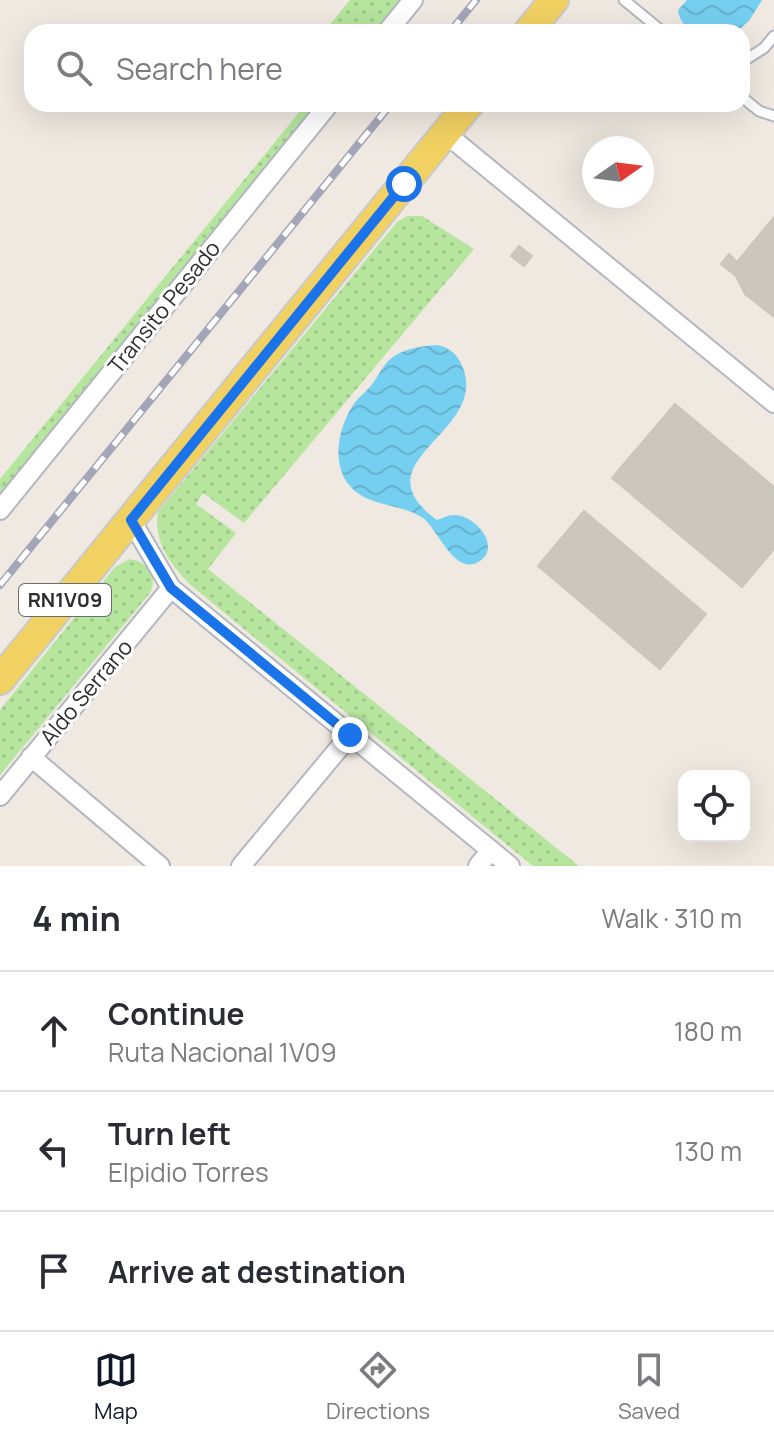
<!DOCTYPE html>
<html lang="en">
<head>
<meta charset="utf-8">
<style>
  body { margin:0; font-family:Manrope,sans-serif; background:#f2f2f3; color:#2b2b33 }
  .controls { position:absolute; right:24px; bottom:24px; display:grid; overflow:hidden; border-radius:16px; box-shadow:0 8px 32px #0002 }
  .controls button { width:72px; height:72px; display:grid; place-items:center; padding:0; border:0; border-bottom:2px solid #e1e1e2; background:#fff; color:#2b2b33; font:40px sans-serif }
  .compass { position:absolute; left:582px; top:136px; width:72px; height:72px; border-radius:50%; background:#fff; box-shadow:0 8px 32px #0002; rotate:76deg }
  .stop { position:absolute; width:24px; height:24px; margin:-18px; border:6px solid #1a73e8; border-radius:50%; background:#fff }
  .stop.end { background:#1a73e8; border-color:#fff; box-shadow:0 2px 8px #0008 }
  .list { margin:0; padding:0; list-style:none }
  h2 { display:flex; justify-content:space-between; align-items:center; height:104px; margin:0; padding:0 32px; font-size:34px }
  h2 small { font-size:26px; font-weight:400; color:#7c7c81 }
  .list li { display:grid; grid-template-columns:52px 1fr auto; gap:24px; align-items:center; box-sizing:border-box; height:120px; padding:0 32px; border-top:2px solid #e1e1e2 }
  .list b { display:block; font-size:30px; white-space:nowrap }
  .list p { margin:0; font-size:26px; white-space:nowrap; color:#7c7c81 }
  .list em { font-size:26px; font-style:normal; color:#7c7c81 }
  .icon { flex:none; width:44px; height:44px; fill:none; stroke:currentColor; stroke-width:2; stroke-linecap:round; stroke-linejoin:round }
  .map { position:relative; flex:none; width:774px; height:866px; overflow:hidden }
  .search { position:absolute; background:#fff; box-shadow:0 8px 32px #0002; left:24px; right:24px; top:24px; height:88px; display:flex; align-items:center; gap:20px; box-sizing:border-box; padding:0 28px; border-radius:24px; color:#7c7c81; font-size:30px }
  .sheet { height:464px; background:#fff }
  nav { display:flex; justify-content:space-around; align-items:center; box-sizing:border-box; height:112px; border-top:2px solid #e1e1e2; background:#fff; font-size:22px; color:#7c7c81 }
  nav a { display:grid; justify-items:center; gap:4px }
  nav .on { color:#111827 }
  .map>svg:first-child { display:block }
  .grass { fill:url(#grass-dots) }
  .water { fill:url(#water-waves) }
  .building { fill:#cbc7bf; stroke:#cbc5ba; stroke-width:2 }
  .lines { fill:none; stroke-linecap:round; stroke-linejoin:round }
  .lane-casing { stroke:#b4b7c1; stroke-width:13 }
  .street-casing { stroke:#b4b7c1; stroke-width:22 }
  .primary-casing { stroke:#c9c9c9; stroke-width:32 }
  .lane { stroke:#fff; stroke-width:9 }
  .street { stroke:#fff; stroke-width:18 }
  .primary { stroke:#f2d163; stroke-width:28 }
  .rail-casing { stroke:#a3a6b8; stroke-width:8 }
  .rail { stroke:#fff; stroke-width:5; stroke-dasharray:15; stroke-linecap:butt }
  .route { stroke:#1a73e8; stroke-width:10 }
  .labels { text-anchor:middle; stroke-width:6; stroke-linejoin:round; paint-order:stroke }
  .shield { fill:#fff; stroke:#6d6d6d; stroke-width:2 }
  .shield-label { font-size:20px; font-weight:bold; fill:#2e2e2e }
  .street-label { font-size:22px; fill:#2e2e2e; stroke:#fff }
</style>
</head>
<body>
<div class="map">
<svg width="774" height="866" viewBox="0 0 774 866">
  <defs>
    <pattern id="grass-dots" width="8" height="8" patternUnits="userSpaceOnUse" patternTransform="scale(2)"><rect width="8" height="8" fill="#b6e59e"/><path d="M2 2h.1M6 6h.1" fill="none" stroke="#9dc588" stroke-width="1.8" stroke-linecap="round"/></pattern>
    <pattern id="water-waves" width="16" height="10" patternUnits="userSpaceOnUse" patternTransform="scale(2)"><rect width="16" height="10" fill="#75cff0"/><path d="M0 5q4-4 8 0t8 0" fill="none" stroke="#66b2ce"/></pattern>
  </defs>
  <rect width="100%" height="100%" fill="#efe9e1"/>
  <path class="grass" d="M350,0H401L375,32H324Z
    M306,104H317L0,495V479Z
    M407,216H422L474,249L244,523L203,493L196,504L236,533L208,569L579,866H533L193,587C172,567 153,543 158,512L397,222Z
    M130,559C148,562 158,576 150,593L0,775V710L115,567Z"/>
  <path class="water" d="M687,0H762L749,21L736,32C714,32 682,39 678,10Z
    M437,345C451,348 458,355 463,368C488,434 356,461 437,520C442,518 449,515 454,515C474,514 502,546 480,561C455,578 438,529 423,518C402,504 374,507 355,491C328,468 338,425 356,401C361,395 368,390 373,383C380,373 385,361 396,355C408,348 423,346 437,345Z"/>
  <path class="building" d="M774,217V317L745,294L736,276L721,264L729,254L737,262Z
    M519,246L532,256L524,266L511,256Z
    M675,404L774,487V549L742,587L612,478Z
    M584,511L706,614L660,669L538,566Z"/>
  <g class="lines">
    <defs>
      <path id="lane" d="M624,0L663,32
        M742,62L764,48L774,36
        M742,97L759,111L774,116"/>
      <path id="street" d="M387,32L413,0
        M445,133L774,403
        M0,510L329,104
        M131,520L171,588L510,866
        M31,757L160,866
        M0,796L171,588
        M241,866L350,735
        M478,866L491,850"/>
      <path id="primary" d="M528,32L554,0
        M0,680L469,104"/>
    </defs>
    <use href="#lane" class="lane-casing"/>
    <use href="#street" class="street-casing"/>
    <use href="#primary" class="primary-casing"/>
    <use href="#lane" class="lane"/>
    <use href="#street" class="street"/>
    <use href="#primary" class="primary"/>
    <defs>
      <path id="rail" d="M450,32L476,0
        M0,585L391,104"/>
    </defs>
    <use href="#rail" class="rail-casing"/>
    <use href="#rail" class="rail"/>
  </g>
  <g class="lines">
    <path class="route" d="M350,735L171,588L131,520L404,184"/>
  </g>
  <g class="labels">
    <rect class="shield" x="19" y="584" width="92" height="32" rx="6"/>
    <g class="shield-label">
      <text x="65" y="607">RN1V09</text>
    </g>
    <g class="street-label">
      <text transform="translate(164 307) rotate(-51)" y="8">Transito Pesado</text>
      <text transform="translate(86 692) rotate(-50)" y="8">Aldo Serrano</text>
    </g>
  </g>
</svg>
<div class="controls">
<button><svg class="icon" aria-label="locate" viewBox="0 0 24 24"><circle cx="12" cy="12" r="6"/><path d="M12 2v4M12 18v4M2 12h4M18 12h4"/></svg></button>
</div>
<svg class="compass" viewBox="-18 -18 36 36"><path d="M0-13l5 13h-10z" fill="#e53935"/><path d="M0 13l5-13h-10z" fill="#7c7c81"/></svg>
<div class="stop" style="left:404px;top:184px"></div>
<div class="stop end" style="left:350px;top:735px"></div>
<div class="search"><svg class="icon" aria-label="search" viewBox="0 0 24 24"><circle cx="10" cy="10" r="6"/><path d="M15 15l6 6"/></svg>Search here</div>
</div>
<section class="sheet">
<h2>4 min<small>Walk · 310 m</small></h2>
<ul class="list">
<li><svg class="icon" aria-label="ahead" viewBox="0 0 24 24"><path d="M12 20V5M6 11l6-6 6 6"/></svg><div><b>Continue</b><p>Ruta Nacional 1V09</p></div><em>180 m</em></li>
<li><svg class="icon" aria-label="left" viewBox="0 0 24 24"><path d="M17 20v-9H6M10 6l-5 5 5 5"/></svg><div><b>Turn left</b><p>Elpidio Torres</p></div><em>130 m</em></li>
<li><svg class="icon" aria-label="arrive" viewBox="0 0 24 24"><path d="M6 21V4h12l-3 4 3 4H6"/></svg><div><b>Arrive at destination</b></div></li>
</ul>
</section>
<nav>
<a class="on"><svg class="icon" aria-label="map" viewBox="0 0 24 24"><path d="M3 6l6-2 6 2 6-2v14l-6 2-6-2-6 2zM9 4v14M15 6v14"/></svg>Map</a>
<a><svg class="icon" aria-label="directions" viewBox="0 0 24 24"><path d="M12 3l9 9-9 9-9-9zM9 14v-3h6M13 9l2 2-2 2"/></svg>Directions</a>
<a><svg class="icon" aria-label="saved" viewBox="0 0 24 24"><path d="M7 4h10v16l-5-4-5 4z"/></svg>Saved</a>
</nav>
</body>
</html>
